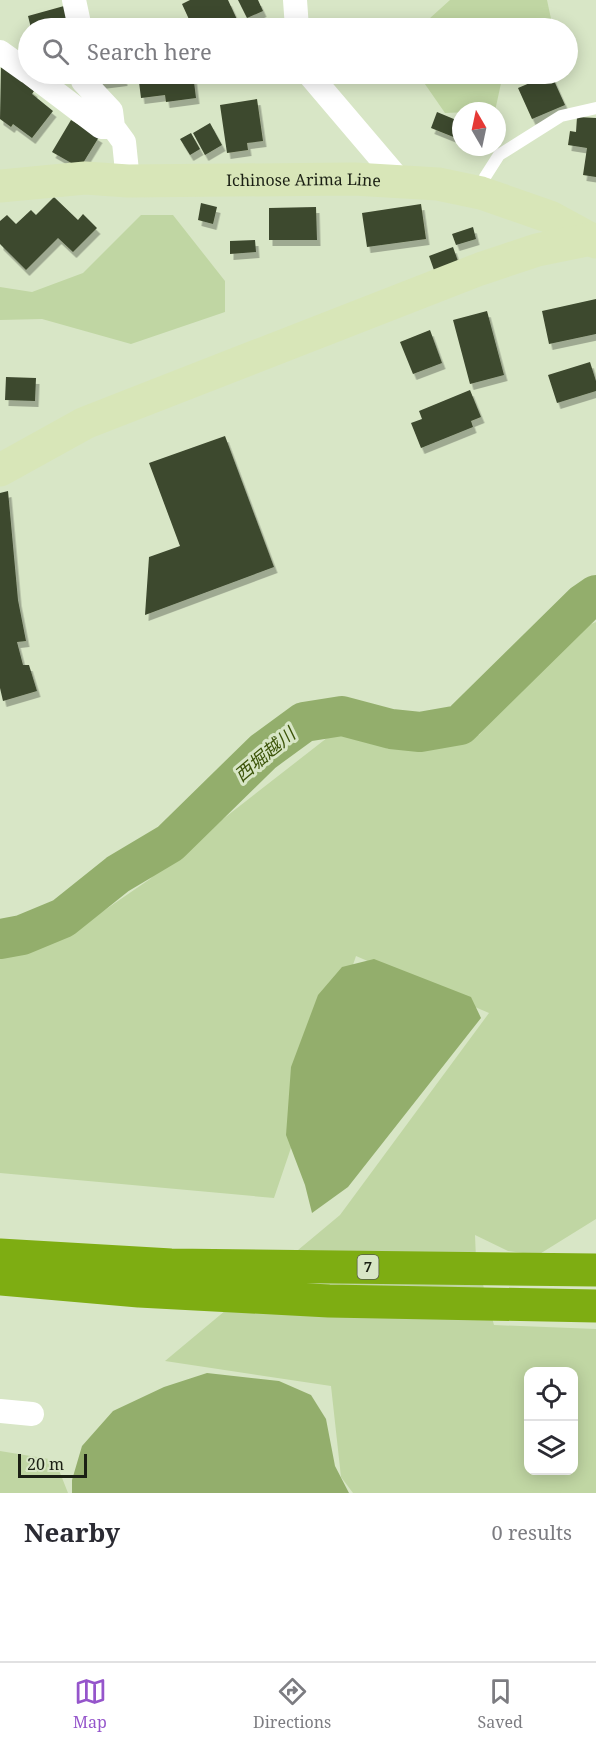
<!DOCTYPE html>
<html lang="en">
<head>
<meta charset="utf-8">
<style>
  body { margin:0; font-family:"Noto Serif","Noto Sans JP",serif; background:#f7f7f7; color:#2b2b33 }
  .controls { position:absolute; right:18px; bottom:18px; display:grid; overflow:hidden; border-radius:12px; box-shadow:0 3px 15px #0003 }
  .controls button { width:54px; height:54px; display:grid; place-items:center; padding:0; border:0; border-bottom:2px solid #e1e1e2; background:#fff; color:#2b2b33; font:30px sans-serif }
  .compass { position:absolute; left:452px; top:102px; width:54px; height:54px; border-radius:50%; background:#fff; box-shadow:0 3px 15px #0003; rotate:351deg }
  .scale { position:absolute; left:18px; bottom:15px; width:69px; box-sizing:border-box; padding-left:6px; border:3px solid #1b2014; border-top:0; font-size:16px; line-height:21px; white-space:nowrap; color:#1b2014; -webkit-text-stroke:4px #d8e6c6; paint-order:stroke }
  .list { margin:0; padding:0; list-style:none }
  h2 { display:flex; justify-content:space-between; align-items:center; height:78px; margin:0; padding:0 24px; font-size:26px }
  h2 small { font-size:20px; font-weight:400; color:#7c7c81 }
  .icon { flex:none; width:33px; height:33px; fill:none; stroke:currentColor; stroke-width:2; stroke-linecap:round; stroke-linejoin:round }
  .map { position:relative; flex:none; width:596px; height:1493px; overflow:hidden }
  .search { position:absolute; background:#fff; box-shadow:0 3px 15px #0003; left:18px; right:18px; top:18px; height:66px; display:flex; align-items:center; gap:15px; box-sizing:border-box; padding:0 21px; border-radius:33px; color:#7c7c81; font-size:22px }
  .sheet { height:168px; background:#fff }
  nav { display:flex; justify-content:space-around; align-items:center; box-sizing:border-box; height:84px; border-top:2px solid #e1e1e2; background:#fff; font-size:16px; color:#7c7c81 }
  nav a { display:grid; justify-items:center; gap:3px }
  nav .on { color:#9555cb }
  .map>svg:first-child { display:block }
  .green { fill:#c0d6a3; fill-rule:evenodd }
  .water { fill:#93ae6c }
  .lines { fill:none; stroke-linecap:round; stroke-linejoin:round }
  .river { stroke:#93ae6c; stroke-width:40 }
  .building { fill:#3d482e; filter:url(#shadow) }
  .lane { stroke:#fff; stroke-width:12 }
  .street { stroke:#fff; stroke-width:24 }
  .secondary { stroke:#d8e6b8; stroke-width:33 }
  .highway { stroke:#7ead12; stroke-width:33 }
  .labels { text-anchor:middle; stroke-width:6; stroke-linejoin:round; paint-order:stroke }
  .shield { fill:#d8e6c6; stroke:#545b49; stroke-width:1.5 }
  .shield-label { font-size:15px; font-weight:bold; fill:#1b2014 }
  .street-label { font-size:16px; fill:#1b2014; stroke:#d8e6c6 }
  .water-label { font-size:18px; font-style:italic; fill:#3c5409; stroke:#d8e6c6 }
</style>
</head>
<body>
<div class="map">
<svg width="596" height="1493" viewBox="0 0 596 1493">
  <defs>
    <filter id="shadow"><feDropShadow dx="3.5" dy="6" stdDeviation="0" flood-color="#0004"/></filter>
  </defs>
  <rect width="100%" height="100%" fill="#d8e6c6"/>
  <path class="green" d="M450,0H547L553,28H419Z
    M418,74H503L495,111L445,113Z
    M141,215H173L225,281V312L131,344L42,319L0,320V287L32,292L83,273Z
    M596,622V1219L538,1255L508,1251L475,1235L476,1259L494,1325L596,1329V1493H353L341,1477L331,1386L165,1361L340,1215L489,1013L356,956L274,1198L0,1173V952L96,916L150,879L187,840L223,819L332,734L479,735L566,635ZM528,1372H574V1470H528Z
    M0,1451L55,1460L68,1493H0Z"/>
  <path class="water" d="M374,959L471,997L481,1018L348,1187L312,1213L305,1185L286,1135L291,1067L318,995L342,967Z
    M207,1373L279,1381L311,1395L326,1419L335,1466L349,1493H72V1480L82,1446L113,1411L164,1387Z"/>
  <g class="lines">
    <path class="river" d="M0,939L22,935L63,918L118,874L170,843L263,752L304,722L342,716L391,729L420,732L460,725L583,604L596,595"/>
  </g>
  <path class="building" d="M190,0H228L240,26L235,28H193L182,4Z
    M238,0H258L263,11L247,18Z
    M64,6L68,22L61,24L62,28H31L28,16Z
    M117,23L118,28H93V26Z
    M1,65L34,91L32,94L53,111L32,138L13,124L11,127L0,119Z
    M98,74H123L124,80L100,83Z
    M138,74H193L196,98L166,102L165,95L141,98Z
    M551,74L565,105L532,119L518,88Z
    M257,99L263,141L247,143L248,150L227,153L220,105Z
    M437,112L461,122V140L431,128Z
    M577,117L596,118V177L583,175L587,148L568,145L570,131L576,132Z
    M71,120L99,137L80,168L52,152Z
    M210,123L222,145L205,155L193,133Z
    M191,133L200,149L190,155L180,139Z
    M54,197L78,220L83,214L97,228L73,252L58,238L26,270L0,244V221L7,215L16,224L31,210L36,215Z
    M201,203L217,207L213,224L198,220Z
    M421,204L426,239L367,247L362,213Z
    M316,207L317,240H269V208Z
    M473,227L476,239L456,245L452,234Z
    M255,240L256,252L230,254V241Z
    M453,247L459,264L435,273L429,256Z
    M596,299V334L549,344L542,311Z
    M487,311L504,375L470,384L453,320Z
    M430,330L442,363L413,374L400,342Z
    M590,362L596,381V391L557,403L548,375Z
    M6,377L36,378L35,401L5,400Z
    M470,390L481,417L471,421L473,427L421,448L411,423L422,419L419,411Z
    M225,436L274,567L145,615L149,557L180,546L149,463Z
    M8,491L18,600L26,641L17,642L23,665H29L37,691L3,701L0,688V493Z"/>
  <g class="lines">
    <path class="lane" d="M481,193L485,177L499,155L561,116L596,108"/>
    <path class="street" d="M74,0L80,28
      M295,0L297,28
      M0,52L28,72
      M31,74L101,127H113
      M81,74L83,81L111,111L113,127L124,142L128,181
      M309,74L400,181
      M0,1411L32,1414"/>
    <g class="secondary">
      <path id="s1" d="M0,186L85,178L128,181L354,179L438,184L481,193L550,217L596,242"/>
      <path d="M0,470L85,423L480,269L537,250L591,239"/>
    </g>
    <path class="highway" d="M0,1255L171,1265L596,1270
      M0,1279L139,1291L329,1301L596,1306"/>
  </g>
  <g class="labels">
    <rect class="shield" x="357.5" y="1255" width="21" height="24" rx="4.5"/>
    <g class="shield-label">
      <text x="368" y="1272">7</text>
    </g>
    <g class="street-label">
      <text dy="6" stroke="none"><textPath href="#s1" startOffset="304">Ichinose Arima Line</textPath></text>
    </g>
    <g class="water-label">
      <text transform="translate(265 755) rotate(-40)" y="6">西堀越川</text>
    </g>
  </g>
</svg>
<div class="controls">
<button><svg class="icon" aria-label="locate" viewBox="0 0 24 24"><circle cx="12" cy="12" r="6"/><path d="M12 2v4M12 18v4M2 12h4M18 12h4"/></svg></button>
<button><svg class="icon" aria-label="layers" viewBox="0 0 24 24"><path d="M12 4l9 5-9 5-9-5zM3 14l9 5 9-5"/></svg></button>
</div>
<svg class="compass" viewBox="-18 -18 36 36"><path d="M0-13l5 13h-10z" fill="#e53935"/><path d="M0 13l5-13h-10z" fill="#7c7c81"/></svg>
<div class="scale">20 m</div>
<div class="search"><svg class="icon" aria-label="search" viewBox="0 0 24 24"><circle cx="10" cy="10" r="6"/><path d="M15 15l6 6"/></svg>Search here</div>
</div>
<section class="sheet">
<h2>Nearby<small>0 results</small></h2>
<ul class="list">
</ul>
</section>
<nav>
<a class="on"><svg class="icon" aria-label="map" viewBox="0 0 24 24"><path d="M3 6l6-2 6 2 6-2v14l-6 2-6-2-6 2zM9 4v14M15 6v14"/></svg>Map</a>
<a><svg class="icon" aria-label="directions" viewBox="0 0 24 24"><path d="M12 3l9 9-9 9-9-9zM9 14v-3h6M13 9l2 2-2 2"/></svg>Directions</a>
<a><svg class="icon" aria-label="saved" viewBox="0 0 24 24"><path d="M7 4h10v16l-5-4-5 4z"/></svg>Saved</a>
</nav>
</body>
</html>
